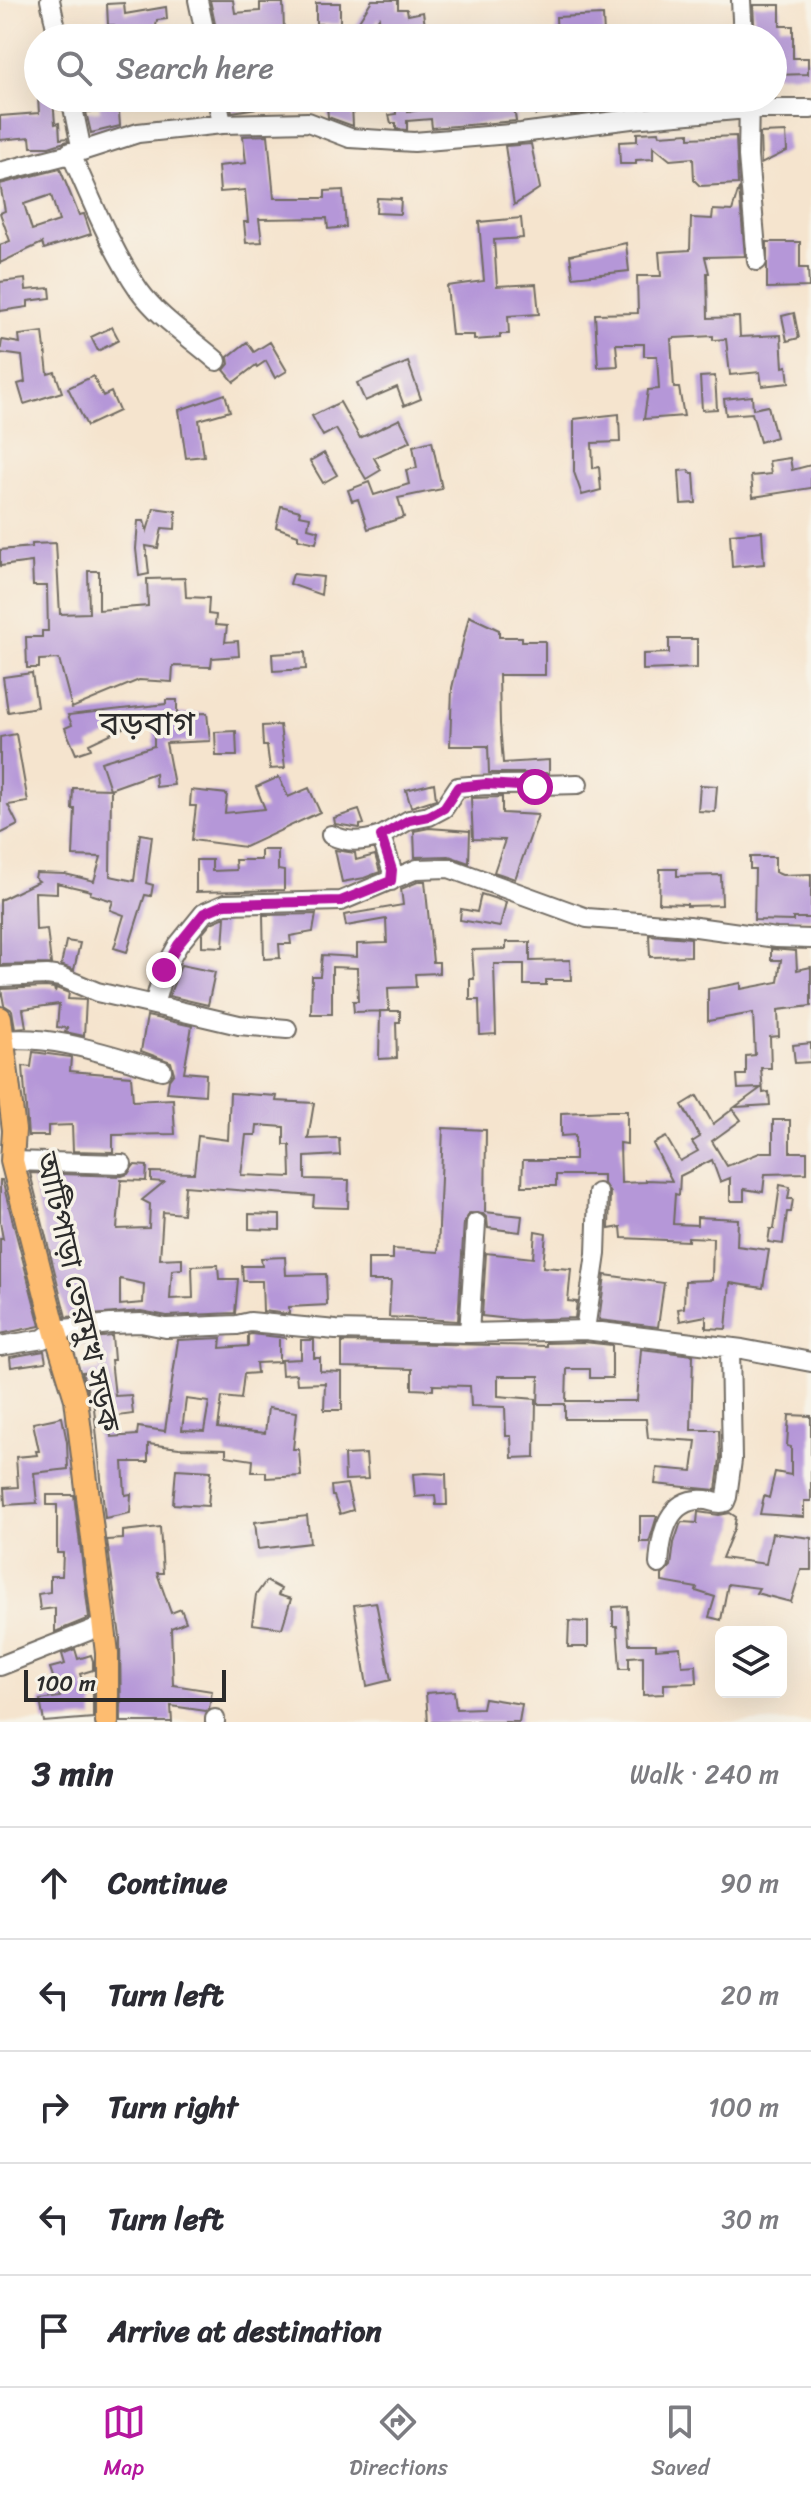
<!DOCTYPE html>
<html lang="en">
<head>
<meta charset="utf-8">
<style>
  body { margin:0; font-family:Sriracha,"Noto Sans Bengali",sans-serif; background:#f7f7f7; color:#2b2b33 }
  .controls { position:absolute; right:24px; bottom:24px; display:grid; overflow:hidden; border-radius:12px; box-shadow:0 8px 32px #0002 }
  .controls button { width:72px; height:72px; display:grid; place-items:center; padding:0; border:0; border-bottom:2px solid #e1e1e2; background:#fff; color:#2b2b33; font:40px sans-serif }
  .scale { position:absolute; left:24px; bottom:20px; width:202px; box-sizing:border-box; padding-left:8px; border:4px solid #2b2b2b; border-top:0; font-size:22px; line-height:28px; white-space:nowrap; color:#2b2b2b; -webkit-text-stroke:6px #f7f3e8; paint-order:stroke }
  .stop { position:absolute; width:24px; height:24px; margin:-18px; border:6px solid #b5179e; border-radius:50%; background:#fff }
  .stop.end { background:#b5179e; border-color:#fff; box-shadow:0 2px 8px #0008 }
  .list { margin:0; padding:0; list-style:none }
  h2 { display:flex; justify-content:space-between; align-items:center; height:104px; margin:0; padding:0 32px; font-size:34px }
  h2 small { font-size:26px; font-weight:400; color:#7c7c81 }
  .list li { display:grid; grid-template-columns:52px 1fr auto; gap:24px; align-items:center; box-sizing:border-box; height:112px; padding:0 32px; border-top:2px solid #e1e1e2 }
  .list b { display:block; font-size:30px; white-space:nowrap }
  .list em { font-size:26px; font-style:normal; color:#7c7c81 }
  .icon { flex:none; width:44px; height:44px; fill:none; stroke:currentColor; stroke-width:2; stroke-linecap:round; stroke-linejoin:round }
  .map { position:relative; flex:none; width:811px; height:1722px; overflow:hidden }
  .search { position:absolute; background:#fff; box-shadow:0 8px 32px #0002; left:24px; right:24px; top:24px; height:88px; display:flex; align-items:center; gap:20px; box-sizing:border-box; padding:0 28px; border-radius:44px; color:#7c7c81; font-size:30px }
  .sheet { height:664px; background:#fff }
  nav { display:flex; justify-content:space-around; align-items:center; box-sizing:border-box; height:112px; border-top:2px solid #e1e1e2; background:#fff; font-size:22px; color:#7c7c81 }
  nav a { display:grid; justify-items:center; gap:4px }
  nav .on { color:#b5179e }
  .map>svg:first-child { display:block }
  .building { fill:#b597d8; fill-rule:evenodd }
  .lines { fill:none; stroke-linecap:round; stroke-linejoin:round }
  .minor-casing { stroke:#726c64; stroke-width:22 }
  .major-casing { stroke:#726c64; stroke-width:26 }
  .minor { stroke:#fff; stroke-width:18 }
  .major { stroke:#fdbc6f; stroke-width:22 }
  .route { stroke:#b5179e; stroke-width:10 }
  .labels { text-anchor:middle; stroke-width:7; stroke-linejoin:round; paint-order:stroke }
  .street-label { font-size:30px; fill:#2b2b2b; stroke:#f7f3e8 }
  .quarter-label { font-size:34px; fill:#2b2b2b; stroke:#f7f3e8 }
</style>
</head>
<body>
<div class="map">
<svg width="811" height="1722" viewBox="0 0 811 1722">
  <rect width="100%" height="100%" fill="#f7f3e8"/>
  <filter id="ink" filterUnits="userSpaceOnUse"><feTurbulence type="fractalNoise" baseFrequency=".0125" numOctaves="2"/><feDisplacementMap in="SourceGraphic" scale="16" xChannelSelector="R" yChannelSelector="G"/><feConvolveMatrix kernelMatrix="1 2 1 2 8 2 1 2 1" color-interpolation-filters="sRGB"/></filter>
  <filter id="wash" filterUnits="userSpaceOnUse"><feTurbulence type="fractalNoise" baseFrequency=".006" numOctaves="4" result="noise"/><feDisplacementMap in="SourceGraphic" scale="32" xChannelSelector="R" yChannelSelector="G"/><feGaussianBlur stdDeviation="1.8" result="paint"/><feColorMatrix in="noise" values="0 0 0 0 0 0 0 0 0 0 0 0 0 0 0 0 0 1.4 0 .05"/><feComposite in="paint" operator="in"/></filter>
  <g filter="url(#wash)">
    <rect width="100%" height="100%" fill="#f5e4ce"/>
    <g id="blocks">
      <path class="building" d="M210,0H233L235,13L260,11V3H283L284,30H259V36L218,38Z
        M372,0H398V9H407L408,15L423,12L426,33L381,38L379,18L366,38H358L351,33Z
        M124,3L125,14L166,7L167,19L157,20L154,38H112L114,25H108L107,4Z
        M316,3H340V24H316Z
        M753,5H780V26H793V58H808V74L774,75L773,38H755Z
        M603,15L604,35L557,38L556,17Z
        M38,98H53L55,124L59,123L60,139L67,138L68,141L49,147H31L30,137L0,140V116L39,113Z
        M229,98H275L276,105L232,112Z
        M477,98H493V102L513,100L516,121L432,128L431,119L407,121V130L396,129V123H391L389,115L396,114L395,99L408,100V112L440,106L477,104Z
        M541,98H559L560,110L535,115L532,104Z
        M595,98H639V106L571,115L570,110L578,103L595,104Z
        M118,99L120,126L91,133L86,112L100,111L99,101Z
        M352,105L353,126L328,117L327,106Z
        M659,132L660,135L689,133V138L736,136L738,184L700,186L694,180L693,158L670,160L653,146V159L636,160V164H620L619,142L637,141V133Z
        M786,132L787,151L761,164L760,133Z
        M268,135L274,198H325V191L343,190L346,227L328,229L327,218L259,219L262,242L246,243L244,222H248L245,190L220,192L218,166L246,163L243,136Z
        M531,144L540,188L514,205L505,146Z
        M60,169L79,215L84,214L91,234L44,249L42,243L0,263V245L10,241L0,213L5,211L0,184ZM51,195L59,221L32,230L24,204Z
        M739,188L745,256L705,257L709,273H707L708,318L739,317L740,337L781,335L783,367L787,366L789,383L762,386L760,372L730,375L726,339L713,340V336L674,338L671,339L674,388H679L684,416L644,419L648,390L659,389L657,356H644V344H616L618,366L598,367L595,314L638,313L637,276H661L659,252L690,250L691,218L712,219L713,210L732,211Z
        M377,198L401,199L400,214L376,213Z
        M521,218L523,238L494,240L497,286L536,284L539,314L508,316L509,334H500V338L474,340V335H452L447,286L484,281L479,222Z
        M767,242H800V268H808L809,287L767,288Z
        M626,243L629,271L573,277L570,255Z
        M25,279L26,290L50,288L51,298L28,301V307L0,311V282Z
        M794,313L799,338L787,341L782,316Z
        M112,327L119,340L98,351L91,337Z
        M43,332L48,374L55,372L62,392L24,404L18,384L25,382L22,356L0,353L2,340L20,343L19,335Z
        M247,342L254,352L270,342L287,371L275,378L266,361L257,367L256,365L234,382L224,370L229,364L228,357Z
        M408,362L421,399L404,406L397,387L365,401L357,383Z
        M93,376L103,396L111,392L119,411L87,426L68,388Z
        M715,376L717,409L702,410L700,377Z
        M225,394L230,411L199,420L204,456L186,458L179,410Z
        M752,396L753,409L768,406L776,437L760,442L752,413L726,415L724,399Z
        M340,402L360,438L400,419L411,441L374,458L381,470L366,479L336,429L323,436L312,416Z
        M619,414L620,442L592,443L593,468L599,467L601,490L582,495L574,472V419Z
        M432,441L442,489L398,498L404,517L368,529L358,499L352,501L348,490L369,482L374,495L409,484L406,470L417,468L413,446Z
        M324,453L337,475L323,483L310,461Z
        M790,458L792,470L811,465V488L753,497L751,476L771,474L769,461Z
        M689,470L690,473H694L696,503L681,504L679,471Z
        M281,506L300,511L299,515L310,517L308,528L319,531L316,543L298,539V535L276,527Z
        M154,508L176,511L175,529L162,528L158,548L146,546L149,574L139,576L136,549L138,521H144L147,531Z
        M762,531L764,564L732,567L730,534Z
        M56,543L60,614L89,613L88,571H99V610L148,606L147,579L185,578L186,597L209,598L208,614L216,615L215,625L227,626L225,642L238,641L239,656L212,658L211,667L173,666L172,682L139,680L72,708L59,659L39,660V668H27L26,637H42V631H48L47,586H33L32,562L0,566V550L32,547V544Z
        M293,574L323,577L321,595L290,584Z
        M469,616L499,630V637H522V641H545V675H499L500,724L503,763L549,760V773H489L488,746H450L452,688Z
        M669,639H697V668L643,670V654L669,653Z
        M305,652L306,669L273,671L272,654Z
        M32,673L37,707L8,712L3,677Z
        M166,700H177V714L207,713L210,741L166,743L174,785L156,787L155,773L110,789L101,762L154,746V717L121,722L123,728L89,744L91,749L76,754L65,728L72,725L68,715L166,704Z
        M280,725L285,768L270,769L267,746H263L262,726Z
        M236,731L237,756H216L215,732Z
        M16,734L28,802L8,805L18,825L0,834V737Z
        M279,777L288,797L309,788L320,812L245,847L192,840L196,806H190L191,790L227,794L225,813L265,809L256,787Z
        M434,783L436,799L411,807L406,790Z
        M700,785L717,786L715,812L698,811Z
        M73,788L111,789L110,876L134,881L140,834L152,836L146,883L153,885L151,896L145,895L127,952L114,948L124,915L110,910L113,901L90,894L91,891L57,883V893L35,892L36,930L47,929L51,964L0,965V900L39,881L35,878L36,873L65,874L94,881L101,857L73,856L75,809H72Z
        M502,797V813L538,815L515,879L494,872L505,840L473,839L471,798Z
        M359,810L364,824L360,825V828L335,824L334,818Z
        M429,828L470,831L469,863L449,856L415,857L414,831Z
        M261,850H278V870L284,871V890L196,892V860H212V871L236,870L235,860H261Z
        M335,850L355,853L356,860L375,855L380,872L364,878L342,882Z
        M750,857H775V872L782,875L811,874V918H793V921L754,920L755,869H750Z
        M660,869H677V876L721,875L722,905L687,906V904L659,903Z
        M420,881H425L433,962H439V973L415,974L416,987L388,988L389,1011L354,1012L353,1001H358L357,968L332,967V1014H311L312,976H320L322,955L357,957V944L387,943L386,919L346,926L344,915L403,905L401,889Z
        M481,894L506,902L500,927L460,920L461,909L477,912Z
        M316,914L313,932L290,936L291,944H279L280,958L264,959L263,915Z
        M225,917L223,947L202,946V934L211,923Z
        M649,935L691,938V956L650,957Z
        M66,941L80,943L74,970L61,965Z
        M506,942H530V961L570,960L571,980H546V985H524V964H494L496,1034L480,1035L479,1000H470V979H474L472,950L506,949Z
        M771,949L796,951L797,970L811,967V1006L778,1010L779,1036L770,1037L771,1068H761L763,1093L769,1092L770,1105L735,1107L761,1088L738,1089L737,1075H746V1056L755,1055L753,1013L708,1021V989L741,983V989L778,982L781,960H771Z
        M181,965L215,972L208,1005L169,996Z
        M46,987L54,988L55,992L56,988L69,993L68,999L86,1000L84,1036L65,1032L67,1028L57,1027L59,1004L23,1009L26,1027L15,1028L12,1010L4,1005L1,989Z
        M380,1011H400V1022H396L397,1058L379,1059Z
        M147,1016L192,1026L184,1072L206,1074L205,1095L167,1092L169,1080L174,1073L171,1062L141,1051Z
        M811,1043V1062L795,1063L793,1045Z
        M33,1052L71,1057L70,1071L131,1076L133,1101L173,1099L175,1134L113,1135V1152L73,1151L72,1125L48,1126V1136H28L23,1066L31,1067Z
        M230,1093L277,1096L276,1101L314,1103L308,1139L339,1138L340,1155L305,1157V1179L349,1180L348,1208L313,1207L314,1196L185,1186L183,1214L163,1212L160,1259L182,1258V1269L172,1270L170,1299L193,1298L192,1266L218,1265L219,1279H238L235,1313L167,1316L141,1311L66,1317L30,1173L122,1176L128,1174L134,1165L147,1166L146,1181L121,1180L117,1229L149,1228L150,1204L142,1200L164,1182L151,1181V1172L194,1173L198,1136L228,1140ZM257,1125L284,1127V1145H290L291,1177L241,1175L246,1135H256ZM120,1279L144,1284L143,1303L120,1305Z
        M697,1096L713,1124L733,1109L741,1120L712,1141L727,1166L762,1152H773V1120H790V1152H807V1173L765,1174L763,1192L744,1189V1201H730V1178L720,1182L712,1160L680,1176L679,1195L675,1194L673,1224L697,1225V1217L738,1219L737,1246L769,1250L763,1288L730,1283L726,1329L706,1328V1316L680,1321L678,1309L684,1308L685,1281L712,1280L713,1238L688,1237V1241L622,1238L621,1227L609,1229L610,1193L603,1182V1175H556V1186H522L523,1160H575V1135L561,1136V1113L611,1111H627V1144L620,1143L621,1183L646,1182V1180L672,1181L653,1144L666,1137L680,1161L698,1151L692,1142L700,1137L682,1105Z
        M443,1128L486,1130L485,1212L522,1216L520,1232L488,1228L487,1218L483,1214L470,1213L464,1222L458,1321L389,1317L391,1281H368V1259H393V1249L438,1252Z
        M0,1180H2L40,1326L0,1334V1239H3L0,1222Z
        M780,1185L790,1187L788,1199H793L791,1212H787L783,1244L768,1242L770,1229H774Z
        M249,1214L280,1215V1230L249,1229Z
        M535,1231L546,1233L543,1267L571,1269L568,1301L577,1302L575,1318L519,1320L482,1316L486,1253L533,1258Z
        M285,1257L286,1275L326,1274L327,1305L289,1307V1314L263,1311L262,1281H243L242,1266H262L261,1258Z
        M605,1275L664,1283L658,1327L599,1320Z
        M251,1334L287,1338H279V1362L256,1363L257,1373L244,1374L241,1399L222,1397L218,1428L265,1433L268,1408L297,1412L293,1449H299L301,1476L266,1478V1472H252L253,1460L226,1456V1449L179,1448L148,1444V1462H123L125,1495L131,1494L130,1513L105,1518L93,1398H90L82,1372L100,1371L98,1343L74,1346L73,1340L112,1336L114,1360H111L115,1396L131,1395L133,1414L110,1417L111,1437L137,1435L138,1427L165,1431L178,1340L221,1338L220,1348L248,1346V1335ZM186,1399L209,1402L204,1431L182,1430Z
        M301,1340H314V1358H320V1371L342,1372V1410H324L325,1383L297,1384L296,1374L282,1375L281,1360L301,1359Z
        M342,1342L546,1346V1343L584,1342L612,1345V1378H590V1369H567L566,1401H637L641,1349L693,1355L691,1430H719L720,1459L716,1490L655,1484L657,1468L692,1471L696,1441L648,1438L646,1419H565V1404H538L539,1376H498V1396L536,1399L535,1457L512,1458L511,1436H506L505,1407L471,1406L470,1386L433,1385V1390L412,1389V1369L342,1367Z
        M44,1351L46,1362L11,1367L10,1357Z
        M789,1415L811,1416V1501H804V1517L760,1514L764,1496L769,1498L775,1472L791,1475V1447L787,1446Z
        M62,1417L67,1442L68,1469L34,1473L37,1503L5,1505L4,1488L18,1487L16,1457L37,1455L36,1451H39L33,1423Z
        M366,1454L368,1479L345,1480L344,1455Z
        M176,1469L211,1471L208,1506L173,1504Z
        M426,1473L446,1474L447,1505H436L435,1495L415,1497L413,1474Z
        M347,1484L353,1510L340,1514L334,1496H332L331,1486Z
        M47,1495H74L89,1618L55,1632V1608L40,1610L38,1594L50,1592V1576H62L63,1553H57V1505H47Z
        M698,1512L719,1515L730,1513L736,1517L734,1529L722,1558L766,1564L772,1533L811,1538V1570H801L791,1602L756,1593L759,1588L728,1584L721,1620L709,1617L715,1597L696,1591L697,1588L662,1582V1575L671,1566L674,1543L680,1525L682,1522L697,1523Z
        M307,1516L310,1543L258,1549L255,1522Z
        M640,1516H657L649,1542H640Z
        M160,1527L163,1573H157L171,1613L181,1609L186,1622L171,1628L173,1685L212,1691L209,1709L206,1711L171,1706L172,1722H121L120,1637L107,1540L123,1539V1531Z
        M266,1581L281,1589L278,1595L291,1599L282,1628L252,1624L256,1595Z
        M376,1602L391,1680L367,1686L354,1605Z
        M627,1606L629,1644H656V1649L680,1647L682,1666L696,1665L697,1683L664,1684V1694L643,1695V1656L629,1657V1669H620L617,1626H613V1607Z
        M569,1621L588,1622V1647H568Z
        M75,1649L78,1659L91,1655L93,1661V1670L80,1674L86,1692L93,1691V1718L44,1722L40,1700L60,1697L50,1668L65,1664L62,1654Z
        M454,1691L456,1709L482,1708L484,1698L522,1704L519,1722H428L426,1693Z"/>
    </g>
  </g>
  <g filter="url(#ink)">
    <use href="#blocks" fill-opacity="0" stroke="#726c64" stroke-width="2"/>
    <g class="lines">
      <defs>
        <path id="minor" d="M50,0L58,38
          M198,0L206,38
          M741,0L743,38
          M71,98L82,151
          M749,98L748,156L757,261
          M222,124L308,122L350,138L414,142L521,133L631,119L748,109H811
          M70,152C91,198 110,248 139,290C159,318 191,338 217,361
          M0,172L82,151L138,133L222,124L217,98
          M331,835C348,843 362,842 381,836L392,870L391,881
          M381,836L409,820L429,816L444,808L458,787C498,783 538,786 578,784
          M0,977L47,975L61,977L97,992L154,1005L164,970L178,945L204,913L225,904L341,901L417,869L449,868L587,918L689,926L776,938L811,939
          M154,1005L239,1025L287,1029
          M4,1040C58,1035 111,1056 162,1070
          M12,1161L122,1164
          M585,1330L596,1254L598,1193
          M469,1333L476,1223
          M0,1346L43,1339L55,1330L111,1324L141,1323L166,1328L237,1325L250,1322L336,1330L469,1333L585,1330L742,1349L811,1362
          M659,1564C661,1534 668,1496 706,1500C714,1501 716,1505 725,1502L727,1497L732,1460L730,1348
          M0,1666L104,1625
          M215,1722V1719"/>
        <path id="major" d="M0,1018L14,1130L12,1161L55,1330L76,1399L107,1653V1722"/>
      </defs>
      <use href="#minor" class="minor-casing"/>
      <use href="#major" class="major-casing"/>
      <use href="#minor" class="minor"/>
      <use href="#major" class="major"/>
    </g>
  </g>
  <g class="lines" filter="url(#ink)">
    <path class="route" d="M164,970L178,945L204,913L225,904L341,901L391,881L392,870L381,836L409,820L429,816L444,808L458,787L486,784L535,787"/>
  </g>
  <g class="labels">
    <g class="street-label">
      <text transform="translate(78 1292) rotate(77)" y="10">আটিপাড়া তেরমুখ সড়ক</text>
    </g>
    <g class="quarter-label">
      <text x="147" y="735">বড়বাগ</text>
    </g>
  </g>
</svg>
<div class="controls">
<button><svg class="icon" aria-label="layers" viewBox="0 0 24 24"><path d="M12 4l9 5-9 5-9-5zM3 14l9 5 9-5"/></svg></button>
</div>
<div class="scale">100 m</div>
<div class="stop" style="left:535px;top:787px"></div>
<div class="stop end" style="left:164px;top:970px"></div>
<div class="search"><svg class="icon" aria-label="search" viewBox="0 0 24 24"><circle cx="10" cy="10" r="6"/><path d="M15 15l6 6"/></svg>Search here</div>
</div>
<section class="sheet">
<h2>3 min<small>Walk · 240 m</small></h2>
<ul class="list">
<li><svg class="icon" aria-label="ahead" viewBox="0 0 24 24"><path d="M12 20V5M6 11l6-6 6 6"/></svg><div><b>Continue</b></div><em>90 m</em></li>
<li><svg class="icon" aria-label="left" viewBox="0 0 24 24"><path d="M17 20v-9H6M10 6l-5 5 5 5"/></svg><div><b>Turn left</b></div><em>20 m</em></li>
<li><svg class="icon" aria-label="right" viewBox="0 0 24 24"><path d="M7 20v-9h11M14 6l5 5-5 5"/></svg><div><b>Turn right</b></div><em>100 m</em></li>
<li><svg class="icon" aria-label="left" viewBox="0 0 24 24"><path d="M17 20v-9H6M10 6l-5 5 5 5"/></svg><div><b>Turn left</b></div><em>30 m</em></li>
<li><svg class="icon" aria-label="arrive" viewBox="0 0 24 24"><path d="M6 21V4h12l-3 4 3 4H6"/></svg><div><b>Arrive at destination</b></div></li>
</ul>
</section>
<nav>
<a class="on"><svg class="icon" aria-label="map" viewBox="0 0 24 24"><path d="M3 6l6-2 6 2 6-2v14l-6 2-6-2-6 2zM9 4v14M15 6v14"/></svg>Map</a>
<a><svg class="icon" aria-label="directions" viewBox="0 0 24 24"><path d="M12 3l9 9-9 9-9-9zM9 14v-3h6M13 9l2 2-2 2"/></svg>Directions</a>
<a><svg class="icon" aria-label="saved" viewBox="0 0 24 24"><path d="M7 4h10v16l-5-4-5 4z"/></svg>Saved</a>
</nav>
</body>
</html>
